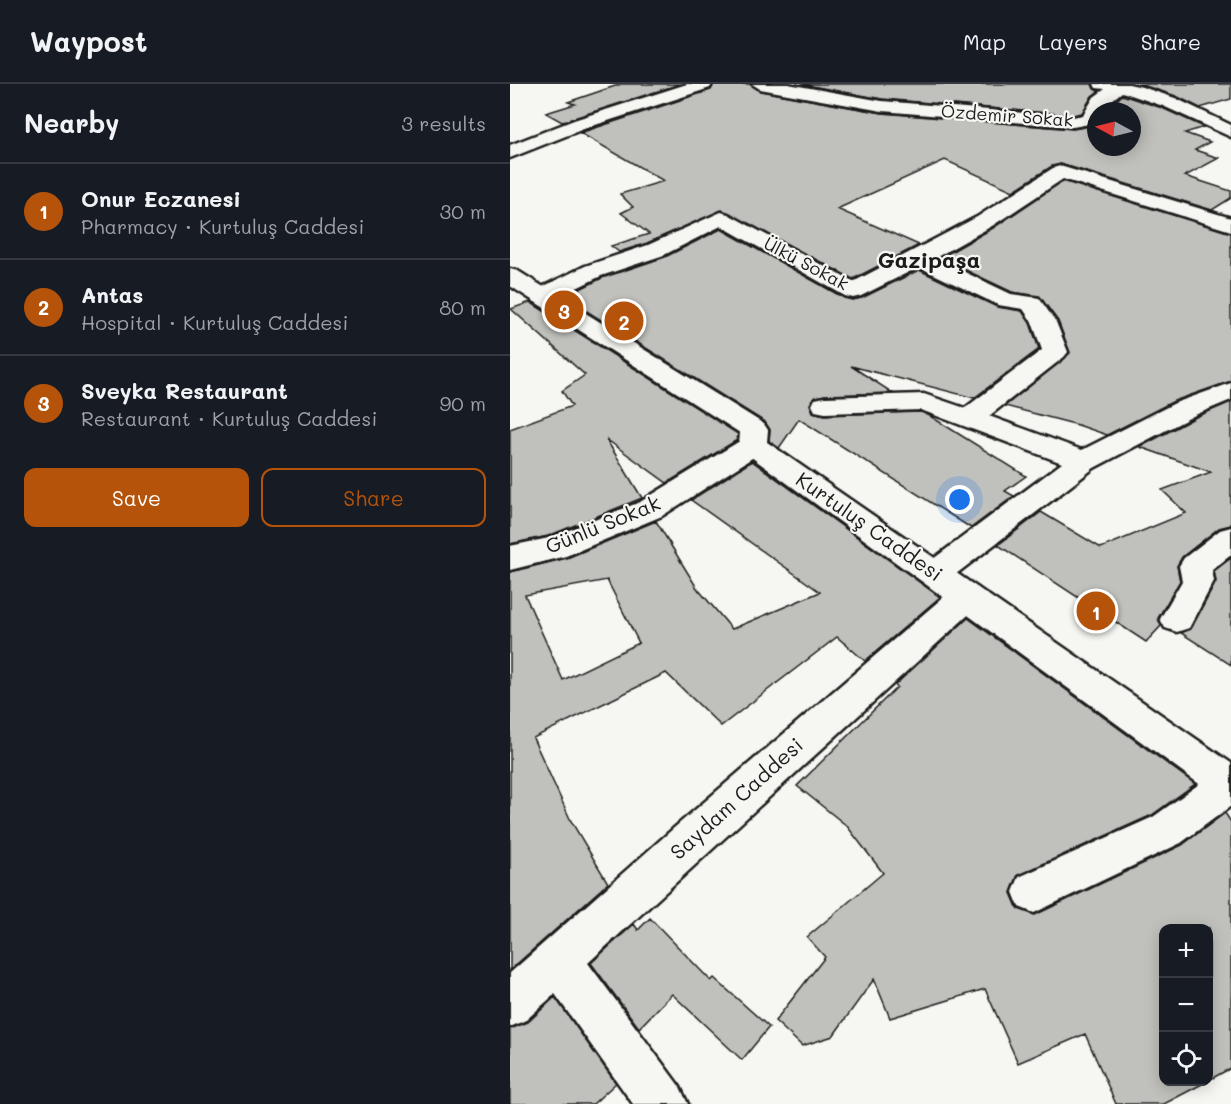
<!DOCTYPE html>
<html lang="en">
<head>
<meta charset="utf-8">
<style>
  body { margin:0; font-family:Mali,sans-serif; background:#242831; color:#f1f3f6 }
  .controls { position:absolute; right:18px; bottom:18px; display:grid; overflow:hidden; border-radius:12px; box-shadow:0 3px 15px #0003 }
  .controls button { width:54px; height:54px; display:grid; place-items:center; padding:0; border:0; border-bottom:2px solid #363941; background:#171b24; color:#f1f3f6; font:30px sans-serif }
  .compass { position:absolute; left:577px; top:18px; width:54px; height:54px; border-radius:50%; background:#171b24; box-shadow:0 3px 15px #0003; rotate:277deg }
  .you { position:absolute; left:450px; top:416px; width:21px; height:21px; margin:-15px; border:4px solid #fff; border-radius:50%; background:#1a73e8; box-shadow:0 0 0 9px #1a73e833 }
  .badge { display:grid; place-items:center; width:39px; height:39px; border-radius:50%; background:#b45309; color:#fff; font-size:20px; font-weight:700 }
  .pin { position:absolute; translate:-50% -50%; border:3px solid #fff; box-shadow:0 2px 6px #0006 }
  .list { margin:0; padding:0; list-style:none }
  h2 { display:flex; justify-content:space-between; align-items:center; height:78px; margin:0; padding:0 24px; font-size:26px }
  h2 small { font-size:20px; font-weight:400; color:#9ea1a6 }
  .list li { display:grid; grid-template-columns:39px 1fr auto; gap:18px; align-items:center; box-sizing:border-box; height:96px; padding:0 24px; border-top:2px solid #363941 }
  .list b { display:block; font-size:22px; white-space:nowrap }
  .list p { margin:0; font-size:20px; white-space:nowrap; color:#9ea1a6 }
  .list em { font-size:20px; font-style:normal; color:#9ea1a6 }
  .actions { display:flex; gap:12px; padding:18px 24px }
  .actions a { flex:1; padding:14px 0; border:2px solid #b45309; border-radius:12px; text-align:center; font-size:21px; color:#b45309 }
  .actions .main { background:#b45309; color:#fff }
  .icon { flex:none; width:33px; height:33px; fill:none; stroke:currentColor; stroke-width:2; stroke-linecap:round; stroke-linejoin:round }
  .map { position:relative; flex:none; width:721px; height:1020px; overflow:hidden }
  header { display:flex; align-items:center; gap:36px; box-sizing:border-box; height:84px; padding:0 30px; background:#171b24; border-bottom:2px solid #363941 }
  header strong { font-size:28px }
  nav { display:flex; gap:33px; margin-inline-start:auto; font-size:21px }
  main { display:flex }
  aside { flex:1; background:#171b24 }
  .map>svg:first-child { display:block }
  .building { fill:#c0c0bd; stroke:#1c1c1c; stroke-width:1.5; fill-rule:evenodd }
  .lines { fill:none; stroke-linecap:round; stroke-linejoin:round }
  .street-casing { stroke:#1c1c1c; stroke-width:5 }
  .primary-casing { stroke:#1c1c1c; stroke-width:5 }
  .street { fill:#f6f6f2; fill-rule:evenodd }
  .primary { fill:#f6f6f2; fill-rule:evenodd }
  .labels { text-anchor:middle; stroke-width:4.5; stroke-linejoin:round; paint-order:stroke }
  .far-street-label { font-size:18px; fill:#1c1c1c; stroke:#f6f6f2 }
  .street-label { font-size:21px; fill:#1c1c1c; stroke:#f6f6f2 }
  .far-district-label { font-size:22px; font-weight:bold; fill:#1c1c1c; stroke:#f6f6f2 }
</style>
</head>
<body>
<header>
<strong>Waypost</strong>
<nav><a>Map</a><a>Layers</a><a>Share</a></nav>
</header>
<main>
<aside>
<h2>Nearby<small>3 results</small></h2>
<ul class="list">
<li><span class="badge">1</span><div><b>Onur Eczanesi</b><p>Pharmacy · Kurtuluş Caddesi</p></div><em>30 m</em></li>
<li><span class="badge">2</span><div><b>Antas</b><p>Hospital · Kurtuluş Caddesi</p></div><em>80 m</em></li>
<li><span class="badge">3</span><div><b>Sveyka Restaurant</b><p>Restaurant · Kurtuluş Caddesi</p></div><em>90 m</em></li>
</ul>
<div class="actions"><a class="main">Save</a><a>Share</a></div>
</aside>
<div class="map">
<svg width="721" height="1020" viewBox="0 0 721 1020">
  <rect width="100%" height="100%" fill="#f6f6f2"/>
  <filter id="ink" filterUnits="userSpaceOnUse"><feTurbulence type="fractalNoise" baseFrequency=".0167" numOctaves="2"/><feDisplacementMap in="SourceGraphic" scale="12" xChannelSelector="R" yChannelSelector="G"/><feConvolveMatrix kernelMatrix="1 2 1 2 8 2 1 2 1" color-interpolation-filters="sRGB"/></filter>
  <g filter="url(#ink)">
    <path class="building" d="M111,0H170L52,38L36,29L65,20L58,18Z
      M204,0H240L250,7L372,29L563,45L586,41V63H622V27H596L612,11L652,24L694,43L675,49L700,58L685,66L709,74L675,92L721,107V114L702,126L551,80L542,82L503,107L435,76L327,125L409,161L343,195L212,126L137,159L109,168L101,162L139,150L111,129L123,123L110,110L154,97L70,49L201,6Z
      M291,0H582L584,5L589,7L582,12L572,29L563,31L372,15Z
      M629,0H721V15L690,24L666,12Z
      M553,97L721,149V297L664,317L597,351L568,341L495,322L560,269L548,237L529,212L502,208L430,174L483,144Z
      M211,145L334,214L342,216L352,214L409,186L487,223L512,227L520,239L529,265L464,314L341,282L383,309L315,311L305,313L300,320L303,328L315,331L411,328L420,332L516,392L495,407L504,412L461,444L289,335L269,364L259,357L260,346L255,338L54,213L92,194L155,173Z
      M20,218L228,350L227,356L157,399L96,355L132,414L38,452L0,460V345L62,322L52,307L75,291L1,225Z
      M721,318V441L709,444L672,473L667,482L670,497L648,534L651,542L636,558L488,461L531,428L591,464L676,429L652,406L701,388L630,363L686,333Z
      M242,377L430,513L355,577L327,553L211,642L156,589L23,654L61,737L98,799L0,886V488L57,474L146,437L187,504L222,545L310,508L181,416ZM97,496L129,559L53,596L15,511Z
      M721,474V581L671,549L681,545L706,498L704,487Z
      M458,534L685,700L642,731L508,791L501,809L508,825L525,831L672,761L715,729L721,738V984L699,996V844H654V998H696L654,1020H606L575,950L508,979L475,905L380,934L364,895L323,952L292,962L265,937L315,873L297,853L373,789L337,742L287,702L387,603L385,601Z
      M140,834L201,897L204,894L259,943L232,976L162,910L129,944L81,879L124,840L128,846Z
      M45,913L106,999L83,1020H0V945L18,938Z"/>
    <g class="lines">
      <defs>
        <path id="street" d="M177,0H202L200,4L76,44L0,74V61L64,36Z
          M242,0H278L372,17L563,33L573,31L584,13L595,5L586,4L584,0H619L632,3L665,14L721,41V53L653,22L612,8L597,20L593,27H586L585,39L563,43L372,27L250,5Z
          M550,82L721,134V147L553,95L482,142L425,174L501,210L529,214L546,238L558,268L554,273L479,332L572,366L665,319L721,299V316L685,331L584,384L437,497L426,501L415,497L410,489L415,481L552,379L411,326L315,329L305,327L302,321L305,315L315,313L414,310L455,324L532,266L522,238L513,225L488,221L409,183L351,212L343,214L335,212L211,142L154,171L91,192L40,217L32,219L24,217L20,212L24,207L75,182L138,161L211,128L218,130L343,198L467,133L543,84Z
          M243,352L253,355L257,361L253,367L152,432L56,472L0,486V462L39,454L130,418L233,355Z
          M721,443V471L702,486L704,497L679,544L667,548L655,544L650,535L672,497L669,482L674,474L710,446Z
          M456,500L468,504L473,513L468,522L78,879L170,1003L178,1020H123L45,910L16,936L0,943V889L165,743L444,504Z
          M721,683V722L671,759L524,829L509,823L503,808L509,793L643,733L706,688Z"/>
        <path id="primary" d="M0,185L8,187L254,340L258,346L257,358L721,679V719L707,713L233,367L229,361L230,349L0,202Z"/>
      </defs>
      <use href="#street" class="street-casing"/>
      <use href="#primary" class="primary-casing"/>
      <use href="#street" class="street"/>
      <use href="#primary" class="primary"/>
    </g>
  </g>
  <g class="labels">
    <g class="far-street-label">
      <text transform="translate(497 32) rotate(4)" y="6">Özdemir Sokak</text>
      <text transform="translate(296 180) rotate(28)" y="6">Ülkü Sokak</text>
    </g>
    <g class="street-label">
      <text transform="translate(93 441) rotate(-22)" y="7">Günlü Sokak</text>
      <text transform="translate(359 443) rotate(35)" y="7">Kurtuluş Caddesi</text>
      <text transform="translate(227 715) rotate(-42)" y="7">Saydam Caddesi</text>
    </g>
    <g class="far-district-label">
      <text x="419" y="184">Gazipaşa</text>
    </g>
  </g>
</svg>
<div class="controls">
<button>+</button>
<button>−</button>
<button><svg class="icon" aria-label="locate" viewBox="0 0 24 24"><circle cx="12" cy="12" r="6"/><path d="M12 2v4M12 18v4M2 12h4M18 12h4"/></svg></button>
</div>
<svg class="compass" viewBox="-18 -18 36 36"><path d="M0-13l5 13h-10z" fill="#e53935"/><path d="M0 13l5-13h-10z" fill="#9ea1a6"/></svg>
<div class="you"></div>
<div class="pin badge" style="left:586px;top:527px">1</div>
<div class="pin badge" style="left:114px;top:237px">2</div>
<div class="pin badge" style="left:54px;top:226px">3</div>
</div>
</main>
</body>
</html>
